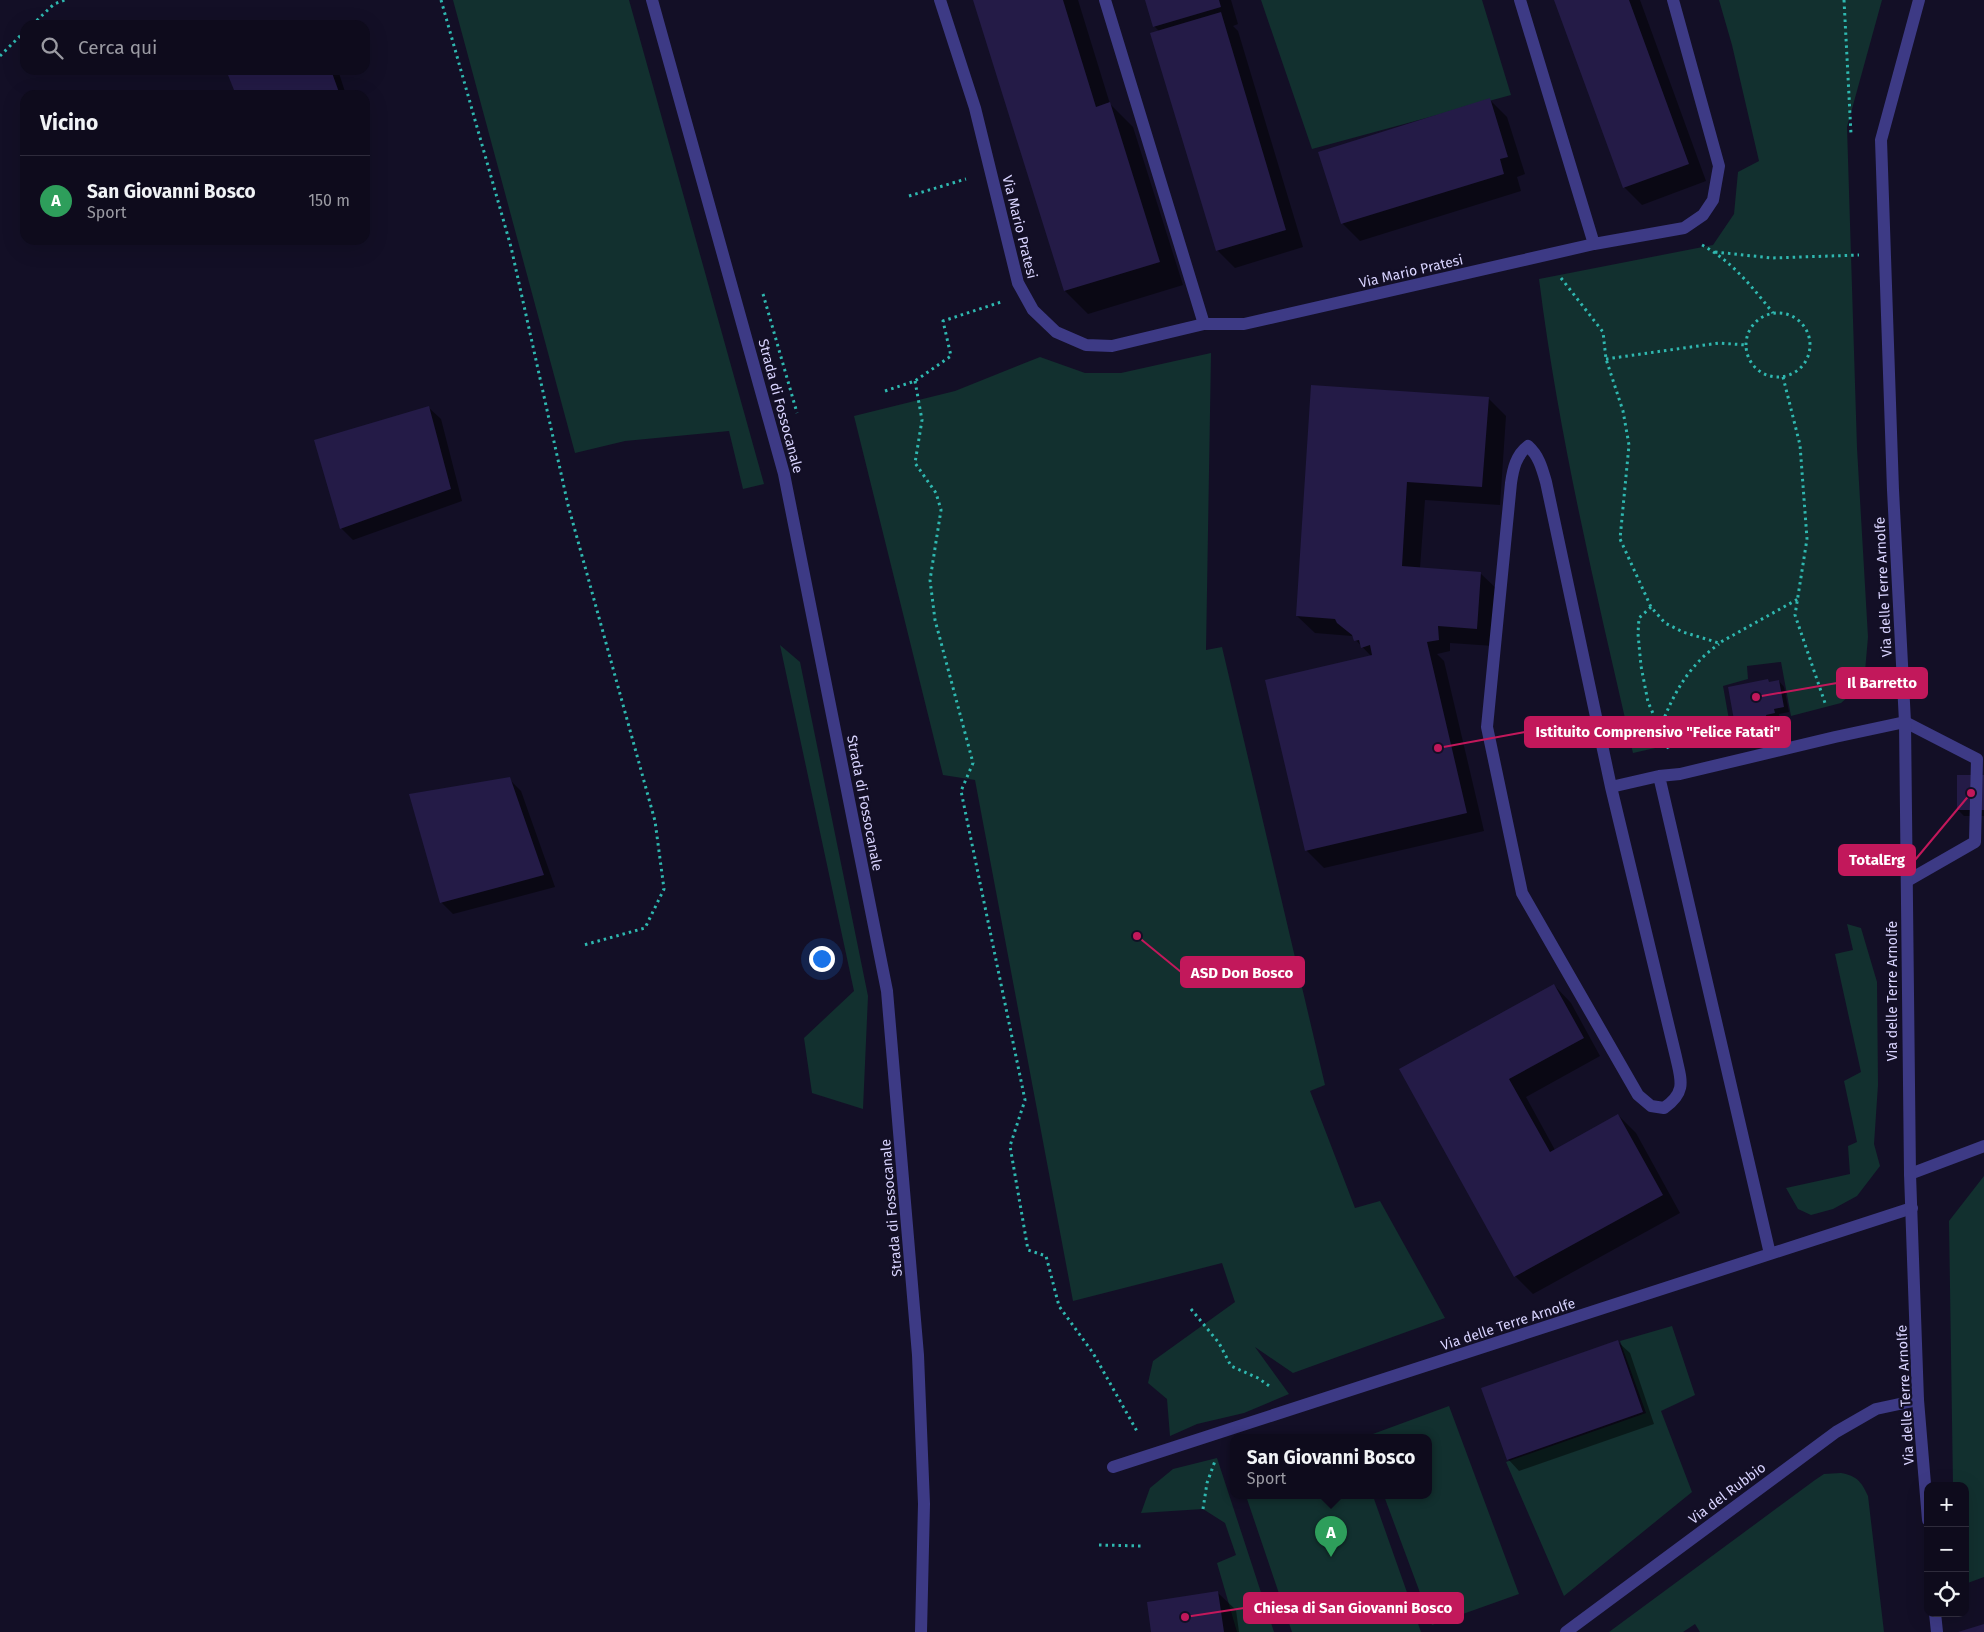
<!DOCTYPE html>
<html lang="it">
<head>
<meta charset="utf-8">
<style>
  body { margin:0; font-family:"Fira Sans",sans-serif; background:#171425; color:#f1f3f6 }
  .controls { position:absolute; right:15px; bottom:15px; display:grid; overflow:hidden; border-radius:10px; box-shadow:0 5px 20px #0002 }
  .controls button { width:45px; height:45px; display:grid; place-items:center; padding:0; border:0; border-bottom:1px solid #2e2b3b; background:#0e0b1c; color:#f1f3f6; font:25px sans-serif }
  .you { position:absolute; left:821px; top:958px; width:18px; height:18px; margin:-12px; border:4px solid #fff; border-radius:50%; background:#1a73e8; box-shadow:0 0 0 8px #1a73e833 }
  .badge { display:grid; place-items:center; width:32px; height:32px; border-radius:50%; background:#00e5ff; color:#fff; font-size:16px; font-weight:700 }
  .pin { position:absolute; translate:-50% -41px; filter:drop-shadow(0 1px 2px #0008) }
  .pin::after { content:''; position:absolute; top:26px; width:18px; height:15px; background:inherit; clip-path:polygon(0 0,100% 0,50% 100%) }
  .popup { position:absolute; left:1230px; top:1434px; width:202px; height:65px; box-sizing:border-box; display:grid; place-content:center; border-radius:10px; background:#0e0b1c; filter:drop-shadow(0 1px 4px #0005); font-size:16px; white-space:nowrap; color:#9b9ba3 }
  .popup b { font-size:19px; color:#f1f3f6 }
  .popup::after { content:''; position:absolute; left:50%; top:100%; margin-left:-10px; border:10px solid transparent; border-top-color:#0e0b1c }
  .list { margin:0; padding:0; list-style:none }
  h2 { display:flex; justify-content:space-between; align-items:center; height:65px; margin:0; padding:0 20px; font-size:21px }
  h2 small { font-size:16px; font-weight:400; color:#9b9ba3 }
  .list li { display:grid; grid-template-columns:32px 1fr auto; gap:15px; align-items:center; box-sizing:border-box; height:90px; padding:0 20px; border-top:1px solid #2e2b3b }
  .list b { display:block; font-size:19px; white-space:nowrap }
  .list p { margin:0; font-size:16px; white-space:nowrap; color:#9b9ba3 }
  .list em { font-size:16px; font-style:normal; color:#9b9ba3 }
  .icon { flex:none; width:28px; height:28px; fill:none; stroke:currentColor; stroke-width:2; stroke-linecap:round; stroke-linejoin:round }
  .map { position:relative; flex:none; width:1984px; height:1632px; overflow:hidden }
  .search { position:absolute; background:#0e0b1c; box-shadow:0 5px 20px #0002; left:20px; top:20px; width:350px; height:55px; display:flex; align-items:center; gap:12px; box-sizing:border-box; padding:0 18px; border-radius:15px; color:#9b9ba3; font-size:19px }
  .panel { position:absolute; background:#0e0b1c; box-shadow:0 5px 20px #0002; left:20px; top:90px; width:350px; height:155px; border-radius:15px }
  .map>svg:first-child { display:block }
  .green { fill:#12302f }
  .shadow { fill:#0007 }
  .building { fill:#241b47 }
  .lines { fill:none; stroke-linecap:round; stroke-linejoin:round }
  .path { stroke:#2fb8b0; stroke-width:3; stroke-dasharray:2.5 4; stroke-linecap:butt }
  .service { stroke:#3d3a85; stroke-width:12 }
  .minor { stroke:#3d3a85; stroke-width:12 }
  .tertiary { stroke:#3d3a85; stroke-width:12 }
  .labels { text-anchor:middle; stroke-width:4.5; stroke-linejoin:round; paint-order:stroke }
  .street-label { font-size:14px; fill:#d9d4ff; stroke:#130f26 }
  .leader { fill:none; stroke:#c2185b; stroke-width:2 }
  .callout-dot { fill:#c2185b; stroke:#130f26; stroke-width:2 }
  .callout { fill:#c2185b; stroke:#c2185b; stroke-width:2 }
  .callout-label { font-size:15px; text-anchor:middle; font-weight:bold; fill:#fff }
</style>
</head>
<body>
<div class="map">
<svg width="1984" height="1632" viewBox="0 0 1984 1632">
  <rect width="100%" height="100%" fill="#130f26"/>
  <path class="green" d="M453,0H629L764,484L743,489L729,431L625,441L575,453Z
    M1261,0H1482L1511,95L1312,149Z
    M1719,0H1882L1847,127L1857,448L1868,637L1864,683L1841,703L1791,716L1781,662L1747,666L1748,679L1723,686L1731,731L1633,753C1597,596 1559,439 1539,279L1713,245L1734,214L1738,172L1759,161L1732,45Z
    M1211,353L1206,650L1222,647L1325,1085L1310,1091L1355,1208L1380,1201L1445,1318L1293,1373L1255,1347L1289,1394L1244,1413L1197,1424L1170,1436L1167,1399L1148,1383L1153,1361L1235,1302L1222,1263L1073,1301L975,780L943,775L854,416L955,391L1040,357L1085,373H1121Z
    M780,645L800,662L868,996L863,1109L812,1093L804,1038L854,991Z
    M1847,924L1861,928L1877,982L1878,1085L1874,1144L1880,1166L1857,1196L1833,1209L1811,1215L1798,1209L1786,1188L1850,1174L1848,1146L1857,1142L1844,1081L1861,1072L1835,954L1853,950Z
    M1984,1176V1577L1965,1584V1486H1953L1949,1221Z
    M1672,1326L1695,1395L1661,1411L1692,1492L1564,1596L1506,1462L1646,1413L1620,1341Z
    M1449,1406L1519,1594L1432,1625L1384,1496H1428V1438H1362Z
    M1217,1458L1274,1632H1237L1217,1563L1236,1555L1225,1523L1203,1509L1141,1513L1150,1488L1173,1469Z
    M1841,1473C1857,1476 1861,1481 1868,1496L1884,1632H1700L1695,1624L1683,1632H1609L1815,1480L1824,1474Z
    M1246,1496H1373L1421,1632H1292Z"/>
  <path class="shadow" d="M974,0H1078L1110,104L1133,127L1183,285L1088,314L1065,291Z
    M1146,0H1231L1238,24L1233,26L1238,31L1303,247L1235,268L1217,250L1159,31L1154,26Z
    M1555,0H1640L1706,181L1642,205L1624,187Z
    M228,70H338L346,95H237Z
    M1489,99L1507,117L1525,174L1517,177L1521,191L1360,241L1343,224L1320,153Z
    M1313,386L1488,398L1506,416L1500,505L1425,500L1420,568L1480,573L1498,590L1494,646L1450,643V651L1437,654L1444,661L1484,831L1324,868L1307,851L1266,681L1371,656L1352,636L1315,633L1297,616Z
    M429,408L441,419L462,501L353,540L341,528Z
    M1779,681L1784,687L1789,712L1779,714L1780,719L1771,720L1773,730L1742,736L1737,730L1770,683Z
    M1984,776V816H1964L1958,810Z
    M509,779L521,791L555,887L453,914L441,902Z
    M1554,985L1571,1003L1600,1056L1526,1097L1555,1150L1618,1115L1636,1133L1680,1213L1533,1294L1515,1276L1401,1070Z
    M1618,1342L1630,1353L1654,1424L1519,1471L1508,1459Z
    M1218,1593L1236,1610L1239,1632H1152Z"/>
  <path class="building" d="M973,0H1063L1096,107L1110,102L1160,262L1064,291Z
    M1145,0H1219L1221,7L1153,27Z
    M1554,0H1629L1689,164L1623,188Z
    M1221,12L1286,230L1216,251L1150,33Z
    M226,70H331L340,95H236Z
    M1490,98L1508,157L1500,159L1504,174L1341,224L1318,152Z
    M1311,385L1489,397L1482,487L1407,482L1402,566L1481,572L1477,629L1438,626L1439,640L1427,642L1467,813L1305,851L1265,680L1372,655L1370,645L1361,648L1359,640L1354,641L1352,635L1337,623L1335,619L1296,616Z
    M429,406L451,489L340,529L314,440Z
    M1768,679L1769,682L1779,680L1784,707L1774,709L1775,713L1766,715L1768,725L1736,731L1728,687Z
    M1957,775H1984V810H1957Z
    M510,777L544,875L440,903L409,794Z
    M1554,984L1584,1038L1509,1079L1550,1152L1618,1114L1663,1195L1514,1277L1399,1069Z
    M1618,1340L1643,1412L1507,1460L1481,1388Z
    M1218,1591L1224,1632H1151L1147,1602Z
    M1984,1624V1632H1958Z"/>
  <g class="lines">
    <path class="path" d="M441,0L511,247L568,505L655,821L664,889L645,928L584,945
      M1844,0L1851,134
      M32,25L54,4L65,0
      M0,56L25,31
      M909,196L966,179
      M1702,245C1732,261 1753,288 1773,313
      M1715,252L1772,258L1859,255
      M1561,278L1603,332L1606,359L1623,411L1629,445L1620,539L1651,607L1665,623L1683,632L1719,643L1798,599
      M763,294L797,413
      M1746 345a32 32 0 1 1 64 0a32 32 0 1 1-64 0Z
      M1606,359L1719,343L1746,345
      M1783,377L1800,445L1807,539L1795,615L1825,703
      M915,381L922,420L915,463L936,493L941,510L930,580L935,620L973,763L961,791L1025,1100L1010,1146L1028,1250L1046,1256L1059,1306L1093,1353L1138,1433
      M885,391L915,381L951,356L943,321L1001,302
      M1651,607L1639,618L1638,634L1641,666L1648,702L1669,750
      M1660,729C1673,694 1688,666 1719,644
      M1191,1309L1219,1343L1231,1366L1258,1378L1272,1388
      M1203,1509L1207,1483L1215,1461
      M1099,1545L1143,1546"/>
    <path class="service" d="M1905,722L1977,759L1975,842L1907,881"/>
    <path class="minor" d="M652,0L784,474L887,991L918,1355L924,1504L921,1632
      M940,0L975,108L1018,283L1033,310L1056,332L1086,345L1112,346L1204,324H1244L1594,244L1684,228L1703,215L1713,200L1719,166L1673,0
      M1105,0L1204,324
      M1520,0L1594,244
      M1528,446C1539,456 1542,468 1546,482L1611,787L1676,1057C1681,1080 1687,1092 1664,1108L1651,1106L1638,1095L1522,893L1487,727L1511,483C1513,469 1516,455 1528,446Z
      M1659,776L1770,1254
      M1611,787L1659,776L1680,774L1835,737L1905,722
      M1910,1174L1984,1146
      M1113,1467L1912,1208
      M1566,1632L1836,1432L1876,1409L1918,1400"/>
    <path class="tertiary" d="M1919,0L1881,140L1893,490L1905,722L1910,1174L1918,1400L1928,1520
      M1935,1613L1937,1632"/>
  </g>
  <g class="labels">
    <g class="street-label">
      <text transform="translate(1020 227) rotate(76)" y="5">Via Mario Pratesi</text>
      <text transform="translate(1411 271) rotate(-13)" y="5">Via Mario Pratesi</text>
      <text transform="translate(781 406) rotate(75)" y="5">Strada di Fossocanale</text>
      <text transform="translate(1883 587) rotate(-93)" y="5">Via delle Terre Arnolfe</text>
      <text transform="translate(865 803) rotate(79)" y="5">Strada di Fossocanale</text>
      <text transform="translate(1892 991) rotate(-90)" y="5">Via delle Terre Arnolfe</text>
      <text transform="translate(891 1208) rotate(-95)" y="5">Strada di Fossocanale</text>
      <text transform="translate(1508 1324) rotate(-18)" y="5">Via delle Terre Arnolfe</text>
      <text transform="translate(1905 1395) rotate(-93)" y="5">Via delle Terre Arnolfe</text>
      <text transform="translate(1727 1493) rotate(-37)" y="5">Via del Rubbio</text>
    </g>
  </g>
  <path class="leader" d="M1756 697L1837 683M1438 748L1525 732M1971 793L1915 860M1137 936L1181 972M1185 1617L1244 1608"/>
  <g class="callout-dot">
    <circle cx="1756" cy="697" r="5"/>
    <circle cx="1438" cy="748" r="5"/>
    <circle cx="1971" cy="793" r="5"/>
    <circle cx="1137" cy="936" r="5"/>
    <circle cx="1185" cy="1617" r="5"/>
  </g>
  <g class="callout">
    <rect x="1837" y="668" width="90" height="30" rx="5"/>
    <rect x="1525" y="717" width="265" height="30" rx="5"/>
    <rect x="1839" y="845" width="76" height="30" rx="5"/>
    <rect x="1181" y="957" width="123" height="30" rx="5"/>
    <rect x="1244" y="1593" width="219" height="30" rx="5"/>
  </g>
  <g class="callout-label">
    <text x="1882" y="688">Il Barretto</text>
    <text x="1658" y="737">Istituito Comprensivo "Felice Fatati"</text>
    <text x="1877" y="865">TotalErg</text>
    <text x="1242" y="978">ASD Don Bosco</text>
    <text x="1353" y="1613">Chiesa di San Giovanni Bosco</text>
  </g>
</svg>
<div class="controls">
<button>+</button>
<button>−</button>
<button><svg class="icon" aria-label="locate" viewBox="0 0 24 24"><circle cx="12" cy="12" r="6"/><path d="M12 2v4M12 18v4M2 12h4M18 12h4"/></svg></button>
</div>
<div class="you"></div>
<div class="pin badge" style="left:1331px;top:1557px;background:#2e9e5b">A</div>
<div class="popup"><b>San Giovanni Bosco</b>Sport</div>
<div class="search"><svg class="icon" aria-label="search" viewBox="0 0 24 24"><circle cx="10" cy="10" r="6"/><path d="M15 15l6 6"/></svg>Cerca qui</div>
<section class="panel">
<h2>Vicino<small></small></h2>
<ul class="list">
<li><span class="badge" style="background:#2e9e5b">A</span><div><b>San Giovanni Bosco</b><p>Sport</p></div><em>150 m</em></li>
</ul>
</section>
</div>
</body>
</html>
